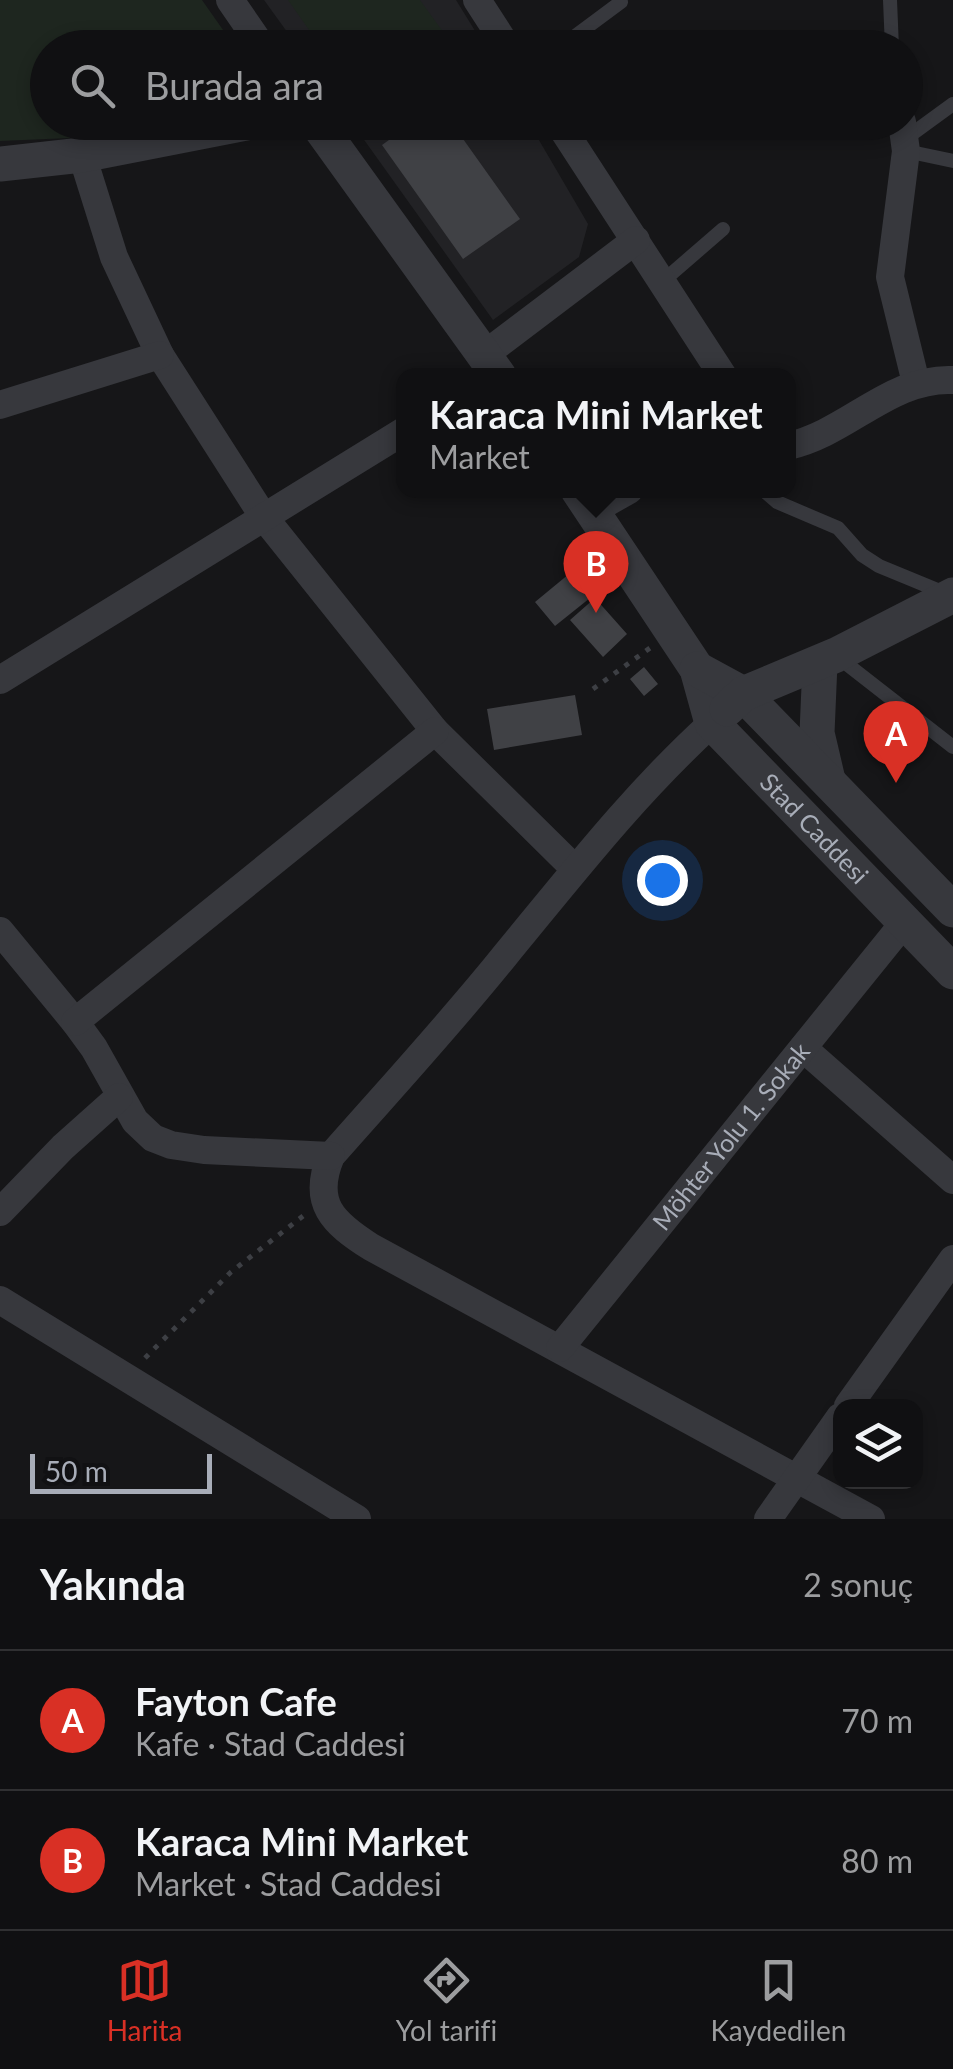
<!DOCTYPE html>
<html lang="tr">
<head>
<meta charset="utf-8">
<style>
  body { margin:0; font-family:Lato,sans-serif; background:#1e1e20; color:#f1f3f6 }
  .controls { position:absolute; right:30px; bottom:30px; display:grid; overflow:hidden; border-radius:20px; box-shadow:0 5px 15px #0003 }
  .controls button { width:90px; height:90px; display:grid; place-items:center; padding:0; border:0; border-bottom:2px solid #303032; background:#101012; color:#f1f3f6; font:50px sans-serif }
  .scale { position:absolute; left:30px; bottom:25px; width:182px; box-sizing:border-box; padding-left:10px; border:5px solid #a8adb8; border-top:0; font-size:28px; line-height:35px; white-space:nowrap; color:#a8adb8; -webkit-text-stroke:8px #111113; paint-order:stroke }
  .you { position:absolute; left:662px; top:880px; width:35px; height:35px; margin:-25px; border:8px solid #fff; border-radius:50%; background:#1a73e8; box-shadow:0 0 0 15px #1a73e833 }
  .badge { display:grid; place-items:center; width:65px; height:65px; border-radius:50%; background:#d93025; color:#fff; font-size:32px; font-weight:700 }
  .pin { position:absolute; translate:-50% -82px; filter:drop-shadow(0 2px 5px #0008) }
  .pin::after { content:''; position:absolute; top:52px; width:35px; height:30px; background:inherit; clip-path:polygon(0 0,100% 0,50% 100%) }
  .popup { position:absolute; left:396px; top:368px; width:400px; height:130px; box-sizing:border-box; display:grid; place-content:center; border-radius:20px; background:#101012; filter:drop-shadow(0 2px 8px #0005); font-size:32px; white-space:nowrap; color:#9c9d9f }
  .popup b { font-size:38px; color:#f1f3f6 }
  .popup::after { content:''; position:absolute; left:50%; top:100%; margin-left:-20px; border:20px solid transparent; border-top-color:#101012 }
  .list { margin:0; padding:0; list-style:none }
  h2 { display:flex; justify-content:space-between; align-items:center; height:130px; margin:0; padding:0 40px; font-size:42px }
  h2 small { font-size:32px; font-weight:400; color:#9c9d9f }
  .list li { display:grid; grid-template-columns:65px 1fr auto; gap:30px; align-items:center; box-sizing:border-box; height:140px; padding:0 40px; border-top:2px solid #303032 }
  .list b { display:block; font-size:38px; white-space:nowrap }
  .list p { margin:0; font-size:32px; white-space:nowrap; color:#9c9d9f }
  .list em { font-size:32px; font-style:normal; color:#9c9d9f }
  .icon { flex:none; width:55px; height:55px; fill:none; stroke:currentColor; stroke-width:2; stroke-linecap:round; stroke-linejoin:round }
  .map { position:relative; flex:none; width:953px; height:1519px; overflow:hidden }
  .search { position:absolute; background:#101012; box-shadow:0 5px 15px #0003; left:30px; right:30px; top:30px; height:110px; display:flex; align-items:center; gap:25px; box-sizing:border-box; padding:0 35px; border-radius:55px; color:#9c9d9f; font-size:38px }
  .sheet { height:410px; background:#101012 }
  nav { display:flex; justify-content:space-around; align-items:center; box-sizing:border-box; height:140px; border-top:2px solid #303032; background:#101012; font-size:28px; color:#9c9d9f }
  nav a { display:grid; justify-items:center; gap:5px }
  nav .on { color:#d93025 }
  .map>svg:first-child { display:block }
  .built { fill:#222225 }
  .green { fill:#1e261f }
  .building { fill:#404145 }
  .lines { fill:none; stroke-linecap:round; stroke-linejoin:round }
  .path { stroke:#3d3f44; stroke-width:5; stroke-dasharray:5 8; stroke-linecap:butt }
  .service { stroke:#37383d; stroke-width:14 }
  .minor { stroke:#37383d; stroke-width:28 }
  .tertiary { stroke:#37383d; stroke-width:35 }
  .labels { text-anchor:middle; stroke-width:8; stroke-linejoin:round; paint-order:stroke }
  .street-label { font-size:25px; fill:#a8adb8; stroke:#111113 }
</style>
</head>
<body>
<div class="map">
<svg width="953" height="1519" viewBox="0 0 953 1519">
  <rect width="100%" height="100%" fill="#161618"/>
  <path class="built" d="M264,0H456L485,47H298Z
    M352,123H529L588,224L579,257L493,320Z"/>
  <path class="green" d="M0,0H202L235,47L48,48V122L159,123L70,138L0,141Z
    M288,0H420L454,47H321Z"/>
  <path class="building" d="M414,122H451L520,219L463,259L382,145Z
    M575,569L595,594L555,626L535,602Z
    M595,598L627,634L603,657L570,620Z
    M644,667L658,684L644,696L630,679Z
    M575,695L582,735L494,750L487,709Z"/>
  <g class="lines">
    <path class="path" d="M593,689L650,648
      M145,1358L231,1272L303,1216"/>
    <path class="service" d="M890,0L892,48
      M559,48L621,2
      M905,139L953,104
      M906,151L953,161
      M663,281L723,229
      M763,490L777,502L838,528L862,555L879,566L947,594
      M839,658L953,747"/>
    <g class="minor">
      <path d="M230,0L263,48"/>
      <path d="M477,0L508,48"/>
      <path d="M558,122L723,376"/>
      <path d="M902,122L906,151L890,277L916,383"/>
      <path d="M82,155L114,257L160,355L263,516L435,731L575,869"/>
      <path d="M484,355L636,240"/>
      <path d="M0,405L160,355"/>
      <path d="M788,446C848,433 890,377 953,380"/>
      <path d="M592,511L629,490"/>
      <path d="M0,680L404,431"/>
      <path d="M712,723C635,793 573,873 507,953C451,1023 390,1089 331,1156C311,1203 333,1223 371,1247L871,1519"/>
      <path d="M0,931L75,1022L94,1048L135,1121L153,1138L171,1145L204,1150L331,1156"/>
      <path d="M75,1022L435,731"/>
      <path d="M803,1048L953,1180"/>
      <path d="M0,1212L63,1147L119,1097"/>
      <path d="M0,1300L357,1519"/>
      <path id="s1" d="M560,1348L903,924"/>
      <path d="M848,1406L953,1259"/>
      <path d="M768,1519L840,1417"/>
    </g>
    <g class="tertiary">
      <path d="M316,122L499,376"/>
      <path d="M0,164L82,155L251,122"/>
      <path id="s2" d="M578,490L697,669L712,723L953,972"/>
      <path d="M820,663L817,733L828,780"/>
      <path d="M697,669L743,694L953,910"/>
      <path d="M727,709L743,694L836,655L953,595"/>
    </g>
  </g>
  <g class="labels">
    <g class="street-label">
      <text dy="9" stroke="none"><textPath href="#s2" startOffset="418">Stad Caddesi</textPath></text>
      <text dy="9" stroke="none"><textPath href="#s1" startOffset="272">Möhter Yolu 1. Sokak</textPath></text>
    </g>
  </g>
</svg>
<div class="controls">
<button><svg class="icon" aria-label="layers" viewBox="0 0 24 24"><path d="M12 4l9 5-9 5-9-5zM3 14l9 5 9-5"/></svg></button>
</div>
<div class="scale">50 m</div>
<div class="you"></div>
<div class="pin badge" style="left:896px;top:783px">A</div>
<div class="pin badge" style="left:596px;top:613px">B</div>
<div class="popup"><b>Karaca Mini Market</b>Market</div>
<div class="search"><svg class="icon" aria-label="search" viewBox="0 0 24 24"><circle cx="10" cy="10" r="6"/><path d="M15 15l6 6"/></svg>Burada ara</div>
</div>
<section class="sheet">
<h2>Yakında<small>2 sonuç</small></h2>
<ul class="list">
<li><span class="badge">A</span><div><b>Fayton Cafe</b><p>Kafe · Stad Caddesi</p></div><em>70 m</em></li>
<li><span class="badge">B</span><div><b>Karaca Mini Market</b><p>Market · Stad Caddesi</p></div><em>80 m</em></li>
</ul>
</section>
<nav>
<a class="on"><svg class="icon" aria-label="map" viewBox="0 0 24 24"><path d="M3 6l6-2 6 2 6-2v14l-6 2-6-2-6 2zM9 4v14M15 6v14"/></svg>Harita</a>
<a><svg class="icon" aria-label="directions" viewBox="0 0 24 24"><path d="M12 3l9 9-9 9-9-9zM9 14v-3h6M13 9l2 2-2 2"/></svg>Yol tarifi</a>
<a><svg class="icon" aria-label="saved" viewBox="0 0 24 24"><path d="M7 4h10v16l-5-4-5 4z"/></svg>Kaydedilen</a>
</nav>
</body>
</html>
